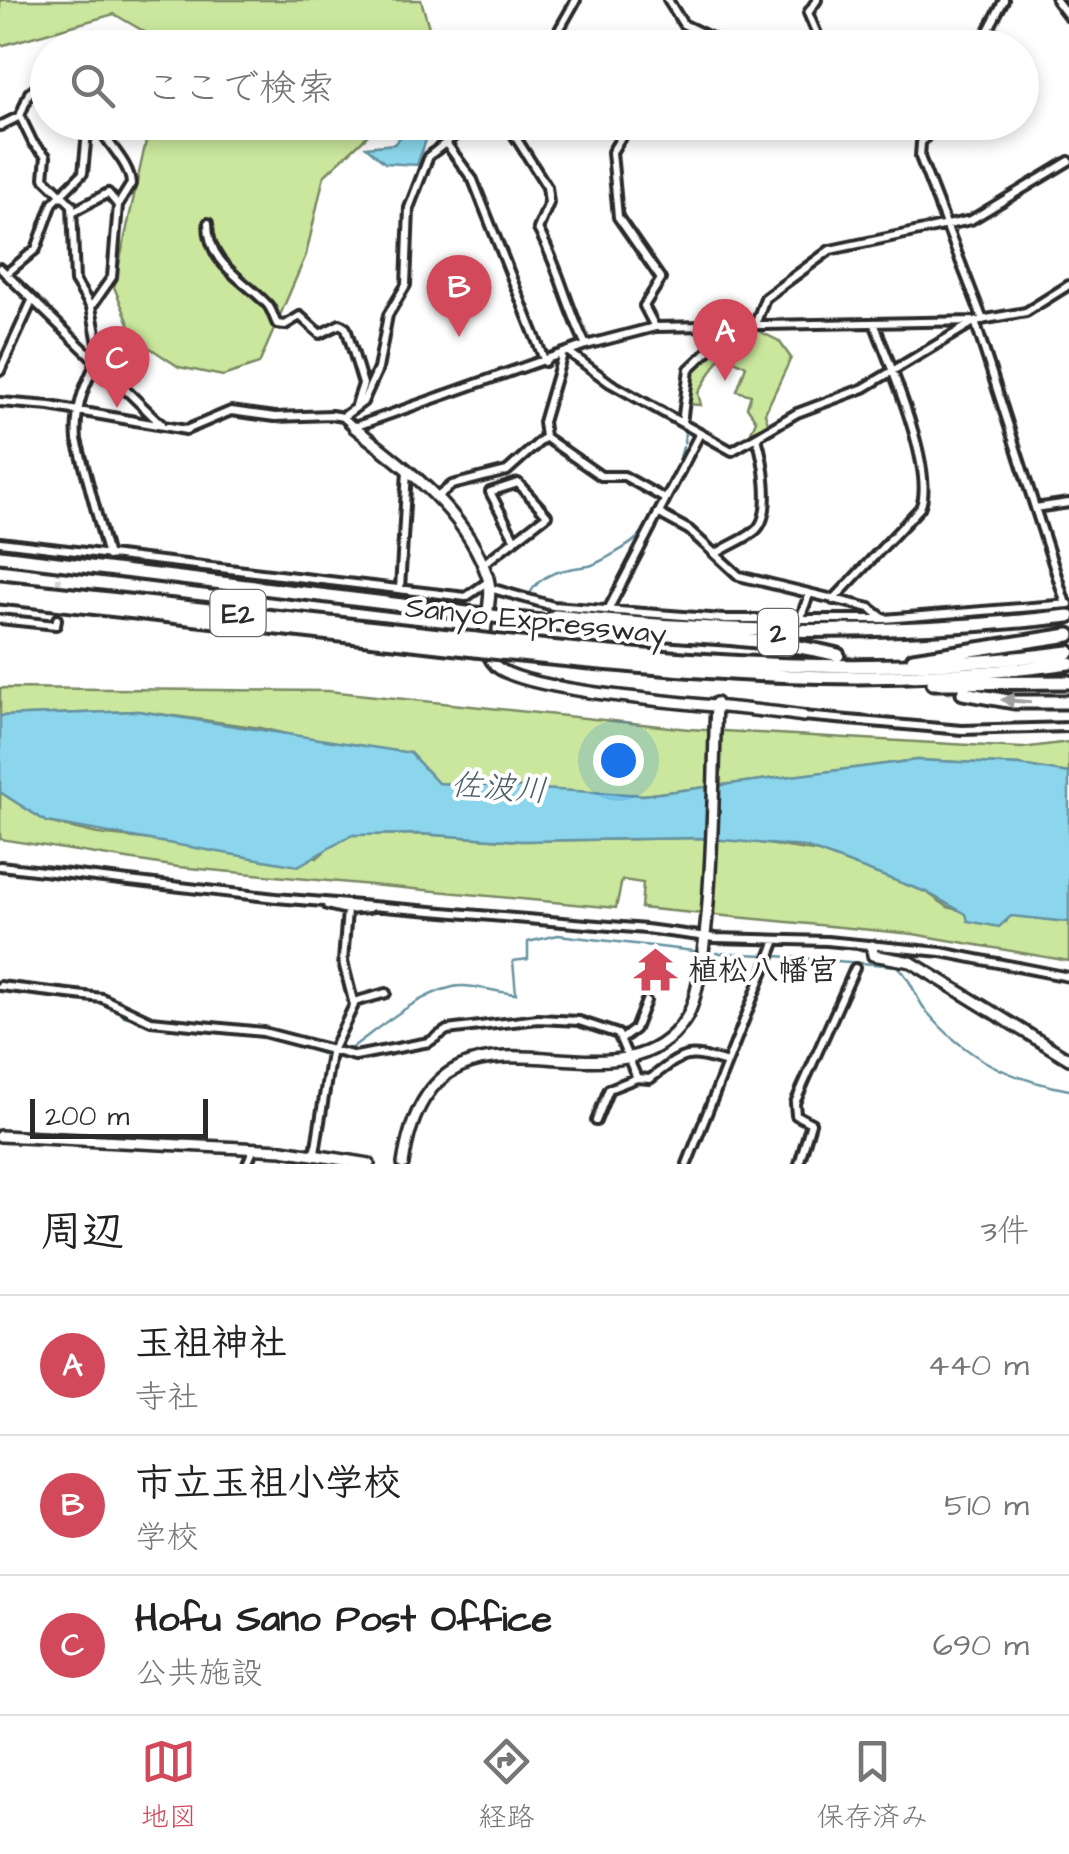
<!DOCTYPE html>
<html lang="ja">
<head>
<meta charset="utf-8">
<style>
  body { margin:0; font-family:"Architects Daughter","Klee One",sans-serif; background:#f6f6f6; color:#222 }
  .scale { position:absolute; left:30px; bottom:25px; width:178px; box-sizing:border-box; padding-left:10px; border:5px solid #2b2b2b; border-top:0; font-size:28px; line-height:35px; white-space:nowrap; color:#2b2b2b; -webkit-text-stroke:8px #fff; paint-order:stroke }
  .you { position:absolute; left:618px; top:760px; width:35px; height:35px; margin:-25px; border:8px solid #fff; border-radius:50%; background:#1a73e8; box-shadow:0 0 0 15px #1a73e833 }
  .badge { display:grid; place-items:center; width:65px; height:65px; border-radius:50%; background:#d1495b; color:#fff; font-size:32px; font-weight:700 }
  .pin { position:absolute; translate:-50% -82px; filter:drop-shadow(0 2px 5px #0008) }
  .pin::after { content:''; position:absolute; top:52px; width:35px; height:30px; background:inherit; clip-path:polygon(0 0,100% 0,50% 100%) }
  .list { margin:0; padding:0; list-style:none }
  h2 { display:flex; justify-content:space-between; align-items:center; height:130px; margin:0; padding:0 40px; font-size:42px }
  h2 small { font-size:32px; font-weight:400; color:#767676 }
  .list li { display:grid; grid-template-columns:65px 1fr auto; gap:30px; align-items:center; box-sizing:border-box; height:140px; padding:0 40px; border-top:2px solid #e0e0e0 }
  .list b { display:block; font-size:38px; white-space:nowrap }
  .list p { margin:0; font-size:32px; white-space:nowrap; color:#767676 }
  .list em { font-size:32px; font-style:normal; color:#767676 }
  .icon { flex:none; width:55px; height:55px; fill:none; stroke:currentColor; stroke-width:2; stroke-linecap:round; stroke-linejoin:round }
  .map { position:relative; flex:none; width:1069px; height:1164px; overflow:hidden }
  .search { position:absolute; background:#fff; box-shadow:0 5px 15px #0003; left:30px; right:30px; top:30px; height:110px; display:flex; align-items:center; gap:25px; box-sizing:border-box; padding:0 35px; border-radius:55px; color:#767676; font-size:38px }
  .sheet { height:550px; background:#fff }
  nav { display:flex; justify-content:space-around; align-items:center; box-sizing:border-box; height:140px; border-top:2px solid #e0e0e0; background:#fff; font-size:28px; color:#767676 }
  nav a { display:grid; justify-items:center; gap:5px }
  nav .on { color:#d1495b }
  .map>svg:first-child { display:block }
  .green { fill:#cae79d; stroke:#7a8964; stroke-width:2.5 }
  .water { fill:#8bd6ec; stroke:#65929f; stroke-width:2.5 }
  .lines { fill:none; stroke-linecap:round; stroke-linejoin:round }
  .stream { stroke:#65929f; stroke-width:2.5 }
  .street-tunnel { stroke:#d5d5d5; stroke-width:6; stroke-dasharray:6 3; stroke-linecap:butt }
  .highway-tunnel { stroke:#d5d5d5; stroke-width:11; stroke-dasharray:11 5.5; stroke-linecap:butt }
  .street-casing { stroke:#2b2b2b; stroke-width:14 }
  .secondary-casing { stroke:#2b2b2b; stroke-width:16 }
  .highway-casing { stroke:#2b2b2b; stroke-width:19 }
  .street { stroke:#fff; stroke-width:6 }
  .secondary { stroke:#fff; stroke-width:9 }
  .highway { stroke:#fff; stroke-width:11 }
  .highway-bridge-casing { stroke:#2b2b2b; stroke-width:19; stroke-linecap:butt }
  .highway-bridge { stroke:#fff; stroke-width:11 }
  .oneway { fill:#a0a0a0 }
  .labels { text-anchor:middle; stroke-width:8; stroke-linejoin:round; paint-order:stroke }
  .shield { fill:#fff; stroke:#6b6b6b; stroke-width:2.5 }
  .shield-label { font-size:28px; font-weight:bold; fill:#2b2b2b }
  .street-label { font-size:30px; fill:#2b2b2b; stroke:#fff }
  .poi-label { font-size:30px; font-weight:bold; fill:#2b2b2b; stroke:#fff; text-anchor:start }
  .water-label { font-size:32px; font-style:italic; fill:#485e65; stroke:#fff }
</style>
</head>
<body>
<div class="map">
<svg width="1069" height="1164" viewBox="0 0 1069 1164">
  <rect width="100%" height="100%" fill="#fff"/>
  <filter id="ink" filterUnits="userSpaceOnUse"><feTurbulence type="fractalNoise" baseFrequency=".01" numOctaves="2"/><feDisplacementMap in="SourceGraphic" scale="20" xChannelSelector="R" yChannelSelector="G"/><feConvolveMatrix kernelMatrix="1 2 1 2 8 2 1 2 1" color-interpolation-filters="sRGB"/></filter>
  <g filter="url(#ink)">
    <path class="green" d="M0,0H421L432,38L427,48L156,47L152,36L114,14L0,46Z
      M150,123H381L324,176L306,255L259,364L223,376L179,367L135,338L114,287Z
      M755,329L779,341L791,358L765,413L769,426L755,437L751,432L756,420L747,407L751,395L737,391L746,366L722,354L698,393L701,405L688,404C689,395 687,381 691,372C698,353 736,329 755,329Z
      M0,688L328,691L689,729L1022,748L1069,742V773L1020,765L917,760L644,795L493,789L438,783L410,753L314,741L261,728L138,711L0,716Z
      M0,792L47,822L98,834L317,858L336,841L352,835L420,834L522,841L699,838L754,842L820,852L926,892L948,907L1006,922L1010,915L1069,922V961L913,934L641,908L643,883L622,880L616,908L178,867L0,839Z"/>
    <path class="water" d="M423,130L426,140L417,165L385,163L366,147L394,144L406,131Z
      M138,711L410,753L438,783L644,795L917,760L1020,765L1069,773V922L1011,916L999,927L968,921L966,914L926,892L805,847L699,838L522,841L420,834L352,835L298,866L47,822L0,792V716Z"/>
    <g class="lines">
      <path class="stream" d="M684,443L685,431
        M679,460L683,447
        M529,595C541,571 567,569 589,566C597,564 629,546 636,539C655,521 665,487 677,464
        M717,953L766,955
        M777,956L897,966C912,979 915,998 927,1012C967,1059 1009,1079 1069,1090
        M39,987L99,994L119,1002
        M0,989L80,998
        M111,1006L124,1016L149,1023
        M148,1017L283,1034
        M280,1040L326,1055
        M347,1051C378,1029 416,995 453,987C470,983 498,993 516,994L513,961L528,959V942L558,935L694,951
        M335,1057L358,1059"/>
      <path class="street-tunnel" d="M57,619L60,550"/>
      <path class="highway-tunnel" d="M838,655L868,664
        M910,677L963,693"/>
      <defs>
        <path id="street" d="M668,0L683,24L712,38L720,48
          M817,0L808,13L823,48
          M1056,0L1069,17
          M560,48L559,30L576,0
          M979,48L1004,0
          M20,116L29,93L48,79
          M506,122L547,187L549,203L538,229C559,267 566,305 586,345
          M618,122L623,134
          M653,122L623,134L612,152L618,217L661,279L644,306L655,327
          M937,122L921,143L920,157L983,320
          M0,126L20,116L33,143L46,156L44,178L72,205L75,281L91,307L100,354C86,382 74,406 77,440L108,556
          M446,143L473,180L545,362
          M74,211L108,193L118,205
          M208,223C208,264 241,277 266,303C272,308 273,317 277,324L285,325L300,316L320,334L340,324L346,328L363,384L356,405
          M0,268L161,424
          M6,274L36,249L53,203L83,173L88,122
          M91,307L112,277L118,205L131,184C130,162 106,144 97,122
          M975,321L1066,604
          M755,325L765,298L830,250L971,220L1069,161
          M570,353L610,383L732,451L797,413L864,388L974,322
          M0,371L32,301
          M0,402L50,406L186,430L231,411L275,417L331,415L343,417L354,427L586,345L655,327L975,321L1026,312L1069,285
          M343,417L363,402L378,369L388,315L406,285L409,208L429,156L472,122
          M682,423L689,369L734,326
          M545,437L601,476H624L665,499
          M545,437L543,422L562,357
          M438,496L452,485L507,471L545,437
          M1035,508L1069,503
          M658,513L689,530L739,576L870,608L883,618
          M0,542L466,597L489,581
          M716,554C728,545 745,540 756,530C774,513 763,458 757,438
          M482,565L547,515L518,483L490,492L515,540
          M490,588L553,606L723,619H884L1069,604
          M400,589L407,471
          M833,600L920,508C937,473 889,363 875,325
          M608,610L699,435
          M0,619L56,625L57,619
          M799,621L809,595
          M803,716L962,730L1069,727
          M0,866L276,898L646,929L715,938L827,941L941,952L1069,977
          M327,905L347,910L369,908
          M0,986L102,998L151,1021L263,1032L355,1056L429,1042L447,1030L538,1019L579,1021L618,1034L637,1078
          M354,1002L386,993
          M622,1039L635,1029L646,1001
          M596,1121L609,1089L637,1078L650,1079C684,1053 685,1050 727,1063
          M315,1153L331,1053L354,1005L343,962L347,910
          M247,1164L254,1148
          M687,1164L776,940
          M799,1164L811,1123L796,1115L795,1103L855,968"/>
        <path id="secondary" d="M354,427C407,470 466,510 488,578C496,605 472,644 496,666C528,696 746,706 803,716
          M872,946L873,955L911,962L1069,1059
          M0,1136L282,1150L369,1164
          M403,1164C433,964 615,1127 685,1020C714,978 713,765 716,703"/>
        <path id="highway" d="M0,556C192,578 383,602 574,626C661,637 753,634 838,655
          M0,587L476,639
          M0,597L475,650
          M555,616C728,635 897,636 1069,616
          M502,642C692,663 879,678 1069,652
          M501,653C691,673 879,690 1069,663
          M913,659L1069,635
          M933,683L1069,682
          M963,693L1014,702H1069"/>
      </defs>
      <use href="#street" class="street-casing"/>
      <use href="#secondary" class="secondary-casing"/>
      <use href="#highway" class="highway-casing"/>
      <use href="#street" class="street"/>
      <use href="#secondary" class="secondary"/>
      <use href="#highway" class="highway"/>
      <defs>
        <path id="highway-bridge" d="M476,639L502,642
          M475,650L501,653"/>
      </defs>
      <use href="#highway-bridge" class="highway-bridge-casing"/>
      <use href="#highway-bridge" class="highway-bridge"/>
    </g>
    <defs><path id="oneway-solid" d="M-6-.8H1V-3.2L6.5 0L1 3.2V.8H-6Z" transform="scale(2.5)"/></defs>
    <use class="oneway" href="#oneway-solid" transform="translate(1016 701) rotate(-175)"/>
  </g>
  <defs>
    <symbol id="temple-bare" viewBox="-9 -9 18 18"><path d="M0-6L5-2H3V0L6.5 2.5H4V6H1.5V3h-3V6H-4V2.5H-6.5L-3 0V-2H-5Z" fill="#d1495b" stroke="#fff" stroke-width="2.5" paint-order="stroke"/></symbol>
  </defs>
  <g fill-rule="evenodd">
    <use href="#temple-bare" x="624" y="938" width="63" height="63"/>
  </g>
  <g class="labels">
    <g class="shield">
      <rect x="210.5" y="590" width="55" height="46" rx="8"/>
      <rect x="758" y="609" width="40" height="46" rx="8"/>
    </g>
    <g class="shield-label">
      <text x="238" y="623">E2</text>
      <text x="778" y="642">2</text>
    </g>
    <g class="street-label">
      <text transform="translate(536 620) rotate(6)" y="10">Sanyo Expressway</text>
    </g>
    <g class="poi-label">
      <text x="688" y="980">植松八幡宮</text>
    </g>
    <g class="water-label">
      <text transform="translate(499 787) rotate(4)" y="11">佐波川</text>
    </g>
  </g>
</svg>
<div class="scale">200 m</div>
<div class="you"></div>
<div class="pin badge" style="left:725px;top:381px">A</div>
<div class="pin badge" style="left:459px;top:337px">B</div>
<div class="pin badge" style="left:117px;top:408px">C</div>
<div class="search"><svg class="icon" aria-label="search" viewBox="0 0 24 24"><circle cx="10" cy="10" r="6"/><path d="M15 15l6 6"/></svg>ここで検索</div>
</div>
<section class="sheet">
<h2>周辺<small>3件</small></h2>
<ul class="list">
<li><span class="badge">A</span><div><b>玉祖神社</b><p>寺社</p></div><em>440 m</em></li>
<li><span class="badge">B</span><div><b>市立玉祖小学校</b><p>学校</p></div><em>510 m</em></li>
<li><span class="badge">C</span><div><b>Hofu Sano Post Office</b><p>公共施設</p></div><em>690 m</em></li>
</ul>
</section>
<nav>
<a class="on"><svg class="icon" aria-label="map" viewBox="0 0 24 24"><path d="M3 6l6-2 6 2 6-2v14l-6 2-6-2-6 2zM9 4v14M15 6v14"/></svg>地図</a>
<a><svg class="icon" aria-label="directions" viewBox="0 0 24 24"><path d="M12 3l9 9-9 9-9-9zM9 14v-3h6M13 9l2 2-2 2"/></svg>経路</a>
<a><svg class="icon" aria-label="saved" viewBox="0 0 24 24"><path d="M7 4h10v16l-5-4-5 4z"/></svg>保存済み</a>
</nav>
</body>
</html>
